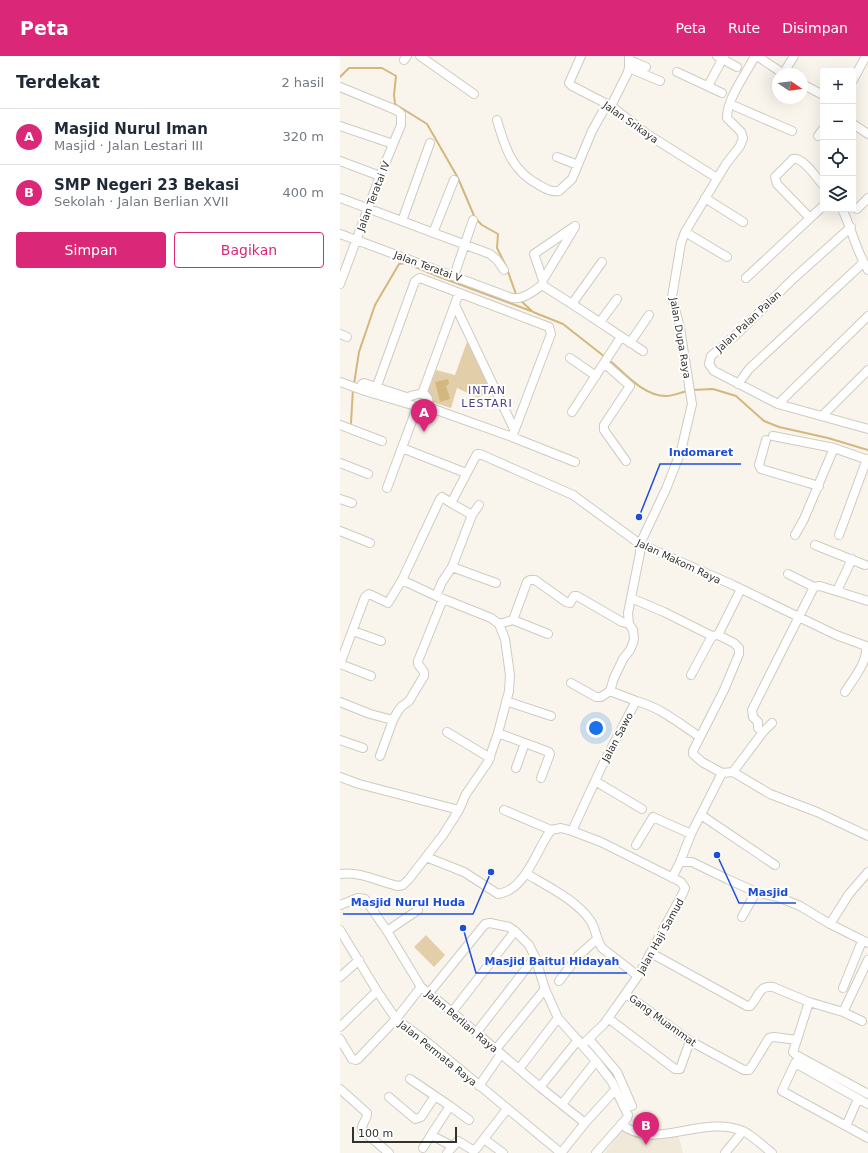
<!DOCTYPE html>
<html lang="id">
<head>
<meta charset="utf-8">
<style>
  body { margin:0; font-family:"DejaVu Sans",sans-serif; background:#f2f2f3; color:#1f2937 }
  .controls { position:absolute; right:12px; top:12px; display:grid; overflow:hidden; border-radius:4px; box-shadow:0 4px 16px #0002 }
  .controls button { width:36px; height:36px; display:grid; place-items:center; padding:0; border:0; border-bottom:1px solid #e0e1e3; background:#fff; color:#1f2937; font:20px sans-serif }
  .compass { position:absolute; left:432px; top:12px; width:36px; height:36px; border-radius:50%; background:#fff; box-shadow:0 4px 16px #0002; rotate:103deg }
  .scale { position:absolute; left:12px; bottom:10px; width:105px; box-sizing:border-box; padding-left:4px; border:2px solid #32312d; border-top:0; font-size:11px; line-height:14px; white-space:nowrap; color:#32312d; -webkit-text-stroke:3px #fff; paint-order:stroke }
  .you { position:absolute; left:256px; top:672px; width:14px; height:14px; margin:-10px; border:3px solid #fff; border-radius:50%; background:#1a73e8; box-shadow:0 0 0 6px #1a73e833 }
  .badge { display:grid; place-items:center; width:26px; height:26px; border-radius:50%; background:#db2777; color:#fff; font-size:13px; font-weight:700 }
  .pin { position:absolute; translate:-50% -33px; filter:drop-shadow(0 1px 2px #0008) }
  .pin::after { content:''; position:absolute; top:21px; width:14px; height:12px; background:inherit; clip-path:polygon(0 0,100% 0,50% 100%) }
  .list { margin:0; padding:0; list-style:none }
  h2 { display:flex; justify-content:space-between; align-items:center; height:52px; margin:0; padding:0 16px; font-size:17px }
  h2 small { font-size:13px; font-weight:400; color:#747a83 }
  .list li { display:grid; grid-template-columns:26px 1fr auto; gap:12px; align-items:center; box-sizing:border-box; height:56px; padding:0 16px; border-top:1px solid #e0e1e3 }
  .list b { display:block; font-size:15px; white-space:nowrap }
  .list p { margin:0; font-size:13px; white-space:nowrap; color:#747a83 }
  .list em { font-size:13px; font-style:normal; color:#747a83 }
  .actions { display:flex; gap:8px; padding:12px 16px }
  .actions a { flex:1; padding:9px 0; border:1px solid #db2777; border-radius:4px; text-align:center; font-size:14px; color:#db2777 }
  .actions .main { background:#db2777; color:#fff }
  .icon { flex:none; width:22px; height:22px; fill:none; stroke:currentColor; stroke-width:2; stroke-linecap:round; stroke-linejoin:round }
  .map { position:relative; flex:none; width:528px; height:1097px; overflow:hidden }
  header { display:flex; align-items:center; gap:24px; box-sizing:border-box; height:56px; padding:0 20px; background:#db2777; color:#fff }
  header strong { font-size:19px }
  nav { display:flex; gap:22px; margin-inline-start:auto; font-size:14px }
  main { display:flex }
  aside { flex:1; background:#fff }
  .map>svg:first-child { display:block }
  .built { fill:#f0e8d8 }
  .green { fill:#e2cfaa }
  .water { fill:#d3b77e }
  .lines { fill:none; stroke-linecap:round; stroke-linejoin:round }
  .stream { stroke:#d3b77e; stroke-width:2 }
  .minor-casing { stroke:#cfcbc2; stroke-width:10 }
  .minor { stroke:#fff; stroke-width:8 }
  .labels { text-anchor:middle; stroke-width:4; stroke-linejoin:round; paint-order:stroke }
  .street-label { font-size:10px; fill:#32312d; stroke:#fff }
  .neighbourhood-label { font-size:11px; letter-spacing:1px; fill:#4e417e; stroke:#fff }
  .leader { fill:none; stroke:#1d4ed8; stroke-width:1.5 }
  .callout-dot { fill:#1d4ed8; stroke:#fff; stroke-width:1.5 }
  .callout-label { font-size:11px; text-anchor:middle; font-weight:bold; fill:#1d4ed8; stroke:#fff; stroke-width:4; stroke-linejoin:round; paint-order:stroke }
</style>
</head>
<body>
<header>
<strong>Peta</strong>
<nav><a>Peta</a><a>Rute</a><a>Disimpan</a></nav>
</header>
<main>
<aside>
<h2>Terdekat<small>2 hasil</small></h2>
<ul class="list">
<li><span class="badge">A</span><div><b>Masjid Nurul Iman</b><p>Masjid · Jalan Lestari III</p></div><em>320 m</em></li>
<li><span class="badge">B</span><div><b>SMP Negeri 23 Bekasi</b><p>Sekolah · Jalan Berlian XVII</p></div><em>400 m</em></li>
</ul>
<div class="actions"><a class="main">Simpan</a><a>Bagikan</a></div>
</aside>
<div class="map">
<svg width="528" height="1097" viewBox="0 0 528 1097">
  <rect width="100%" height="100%" fill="#f9f5ec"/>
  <path class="built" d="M283,1073L295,1081L338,1079L343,1097H265Z"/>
  <path class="green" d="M128,283L152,332L138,342L117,332L111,352L92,346L88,335L96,314L115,319Z
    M86,879L105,899L94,911L74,891Z"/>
  <path class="water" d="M108,323L109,328L106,330L110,343L100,346L95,326Z"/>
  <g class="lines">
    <path class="stream" d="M0,21L9,12H42L56,20L54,39L55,48L87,68L118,122L135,162L142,169L158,178L157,192L166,210L177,241
      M180,244L193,256L223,268L265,301
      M269,304C285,317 303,340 326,340C333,340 341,336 348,335
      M14,328L19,296L35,249L59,208L66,207L97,220L191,255
      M352,334L373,333L396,340L424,365L439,371L488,382L528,394
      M11,367L13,332"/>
    <defs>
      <path id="minor" d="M80,0L134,38
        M241,0L229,27L232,30L271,50L307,78L377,122
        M377,0L397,11
        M417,0L444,18
        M64,4L67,0
        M289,4L306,11
        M289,12L320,25
        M337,16L382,37
        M443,18L454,0
        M513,24L526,0
        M462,28L483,39
        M368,30L384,0
        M0,31L56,54L61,58V69L40,120L0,228
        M390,48L452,75
        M271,50L287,18L289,12V0
        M157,64C165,92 172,115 199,129C206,133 211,136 219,135L232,123L252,75L267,48
        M513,68L528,78
        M0,70L53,88
        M478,80L483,73
        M217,101L238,109
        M0,105L40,120
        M0,142L150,198L157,204L164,214
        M365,142L403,166
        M502,153C512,173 516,195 528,214
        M517,153L528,142
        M470,162L437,128L435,121L453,103C463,101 476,121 483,129
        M62,165L90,87
        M511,171L453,223L399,276L371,300L369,308L374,315L438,348L528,373
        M345,176L387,201
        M93,177L114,124
        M0,178L172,242C183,244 194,235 202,229
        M114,220L133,164
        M406,222L483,150
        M203,224L235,171V170
        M202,229L232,248L303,295
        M202,229L203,224L194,198L235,170
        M232,248L262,206
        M115,249L174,373
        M260,266L277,243
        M0,278L7,281
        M290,287L309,259
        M230,302L256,320
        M264,307L290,330L264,369V374L286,405
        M0,326C8,329 17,332 25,335L72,349C89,365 94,340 82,338C76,337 71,341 66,341L24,327L22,328L20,333
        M398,328L409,313L523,207
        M34,338L75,225L80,222L209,271L211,278L172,381
        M82,338L119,237
        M438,348L528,260
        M88,351L172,381L235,406
        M232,356L281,281
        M482,360L528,314
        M0,369L42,385
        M433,380L494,392L528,404
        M426,384L419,409L421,413L479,430
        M62,392L126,417
        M0,407L28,418
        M47,432L76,354
        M0,443L12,447
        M132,459L139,449
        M0,475L30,487
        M455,479L464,463L494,392
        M499,479L527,403
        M475,489L525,509
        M112,511L156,527
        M448,518L474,531
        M497,535L512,503
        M96,540L102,526L112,511L132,459L111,447L137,398H140L233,439L300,488L393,529L496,579L526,590C528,606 513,623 505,636
        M291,542L324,556L372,580L378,579
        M173,564L208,578
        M159,568L173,564L187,526L190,524H195L226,546L230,547L234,540H237L282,566L289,568
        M13,575L41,585
        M378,579L394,587L399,592V598L384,634L353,695V698L362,706L382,717L393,716L430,738L477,756L528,780
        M378,579L401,533
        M0,608L25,541L29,538L48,547L62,524L100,443L102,441L111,447
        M0,608L31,620
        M351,619L372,580
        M231,627L256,641H261L270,635
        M166,645L211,660
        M296,645C320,651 340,668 360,681
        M0,646L30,658L53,664
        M107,676L150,702
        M423,676L432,667
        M158,677L209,696L210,698L201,722
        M0,684L23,692
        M40,700L53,664L58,655L62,650L69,645L84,620V616L78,608V605L103,543
        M176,712L185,687
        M393,716L423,676L418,672V666L413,661L412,654L474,531L480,530L528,545
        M0,721L19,728L119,754
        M255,725L302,753
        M164,754L211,774
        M361,759L435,809
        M232,775L262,710L296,645L270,635L274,622L283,603L290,594L293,587L294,582L293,574L289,568L288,557L300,497V488L326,433L341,395L352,348L340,272L332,241L341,187L345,176L386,108L400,90L403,82L401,76L387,62C387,42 406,18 415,0
        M296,789L313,761L351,778
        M86,801L124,816L158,838C186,834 196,794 211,774L221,772L232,775L261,786L341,826L345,832L343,837L298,920L264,968L242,989
        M340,806L351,778L382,717
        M0,818C20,815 39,826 58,830L63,829L69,823L103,779L119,754L126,738L148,706L158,677L169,635L170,619L165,583L159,568L151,562L96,540L62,524
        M187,818C207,830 236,844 250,864C256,872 256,884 262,892L298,920
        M332,822L340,806H352L387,823L416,836L438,841L460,850L490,868L528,887
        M0,849L18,842L25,843L47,875L81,931L112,956L200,1031L245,1067
        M402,861L416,836
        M490,868L509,838L528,816
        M0,874L37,935L56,963L86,985L221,1097
        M47,875L78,854
        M311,897L407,950H410C419,942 418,929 433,931L469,946L453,996L456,999L528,1038
        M0,921L19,904
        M219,925L238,900L257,883
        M503,932L522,885
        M89,937L145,868L150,867L169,871L175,875L189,889L195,901L205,933L218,962L256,1005L272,1026L288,1059L287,1062L256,1097
        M286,938L350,985L404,1014H409L412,1010L429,982L434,981L457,984
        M469,946L503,956L522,965
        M112,956L175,875
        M503,956L528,904
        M268,962L335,1013H340L350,985
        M0,971L37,935
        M136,977L195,901
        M0,983L12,1003L16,1004L18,1003L56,963L81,931
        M249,983L277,1016L292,1050
        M156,993L205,933
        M179,1013L218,962
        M70,1023L110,1050L91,1079L112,1090
        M139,1030L161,998
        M200,1031L238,984
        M0,1033L27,1057C28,1063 21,1067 22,1074L49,1097
        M49,1041L75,1063L81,1061L95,1040
        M222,1048L256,1005
        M528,1048L455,1007L442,1035L528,1082
        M110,1050L129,1064
        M281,1068C316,1096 361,1058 403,1075C412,1079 424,1091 432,1097
        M506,1070L518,1043
        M144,1083L163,1097
        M83,1092L91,1079
        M107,1097L118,1085L131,1093H136L167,1053
        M221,1097L245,1067L275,1034
        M385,1097L403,1075"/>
    </defs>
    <use href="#minor" class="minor-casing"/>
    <use href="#minor" class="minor"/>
  </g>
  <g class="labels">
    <g class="street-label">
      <text transform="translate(291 66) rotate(35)" y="4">Jalan Srikaya</text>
      <text transform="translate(33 140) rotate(-69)" y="4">Jalan Teratai IV</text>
      <text transform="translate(88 210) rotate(20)" y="4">Jalan Teratai V</text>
      <text transform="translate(408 265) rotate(-43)" y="4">Jalan Palan Palan</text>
      <text transform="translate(341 282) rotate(80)" y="4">Jalan Dupa Raya</text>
      <text transform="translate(339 505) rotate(25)" y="4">Jalan Makom Raya</text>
      <text transform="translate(277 681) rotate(-62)" y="4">Jalan Sawo</text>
      <text transform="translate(320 880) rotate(-61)" y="4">Jalan Haji Samud</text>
      <text transform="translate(323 964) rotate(36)" y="4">Gang Muammat</text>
      <text transform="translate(122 965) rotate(40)" y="4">Jalan Berlian Raya</text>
      <text transform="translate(98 997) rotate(39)" y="4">Jalan Permata Raya</text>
    </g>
    <g class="neighbourhood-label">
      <text x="147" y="338">INTAN<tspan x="147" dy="13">LESTARI</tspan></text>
    </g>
  </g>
  <path class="leader" d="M299 461L320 408H401M377 799L399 847H456M151 816L133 858H3M123 872L136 917H287"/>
  <g class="callout-dot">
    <circle cx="299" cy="461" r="4"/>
    <circle cx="377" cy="799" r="4"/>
    <circle cx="151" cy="816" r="4"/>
    <circle cx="123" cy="872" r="4"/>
  </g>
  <g class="callout-label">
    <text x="361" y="400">Indomaret</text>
    <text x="428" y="840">Masjid</text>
    <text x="68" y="850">Masjid Nurul Huda</text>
    <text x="212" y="909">Masjid Baitul Hidayah</text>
  </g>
</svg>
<div class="controls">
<button>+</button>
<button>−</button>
<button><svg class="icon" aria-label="locate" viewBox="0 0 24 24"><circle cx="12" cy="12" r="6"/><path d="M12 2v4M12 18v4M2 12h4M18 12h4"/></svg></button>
<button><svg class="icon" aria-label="layers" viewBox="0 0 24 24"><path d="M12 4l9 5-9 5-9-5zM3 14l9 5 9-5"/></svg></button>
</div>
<svg class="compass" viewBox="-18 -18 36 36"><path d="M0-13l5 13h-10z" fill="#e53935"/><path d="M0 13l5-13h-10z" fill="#747a83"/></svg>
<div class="scale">100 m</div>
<div class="you"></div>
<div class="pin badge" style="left:84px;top:376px">A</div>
<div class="pin badge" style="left:306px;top:1089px">B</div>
</div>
</main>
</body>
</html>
